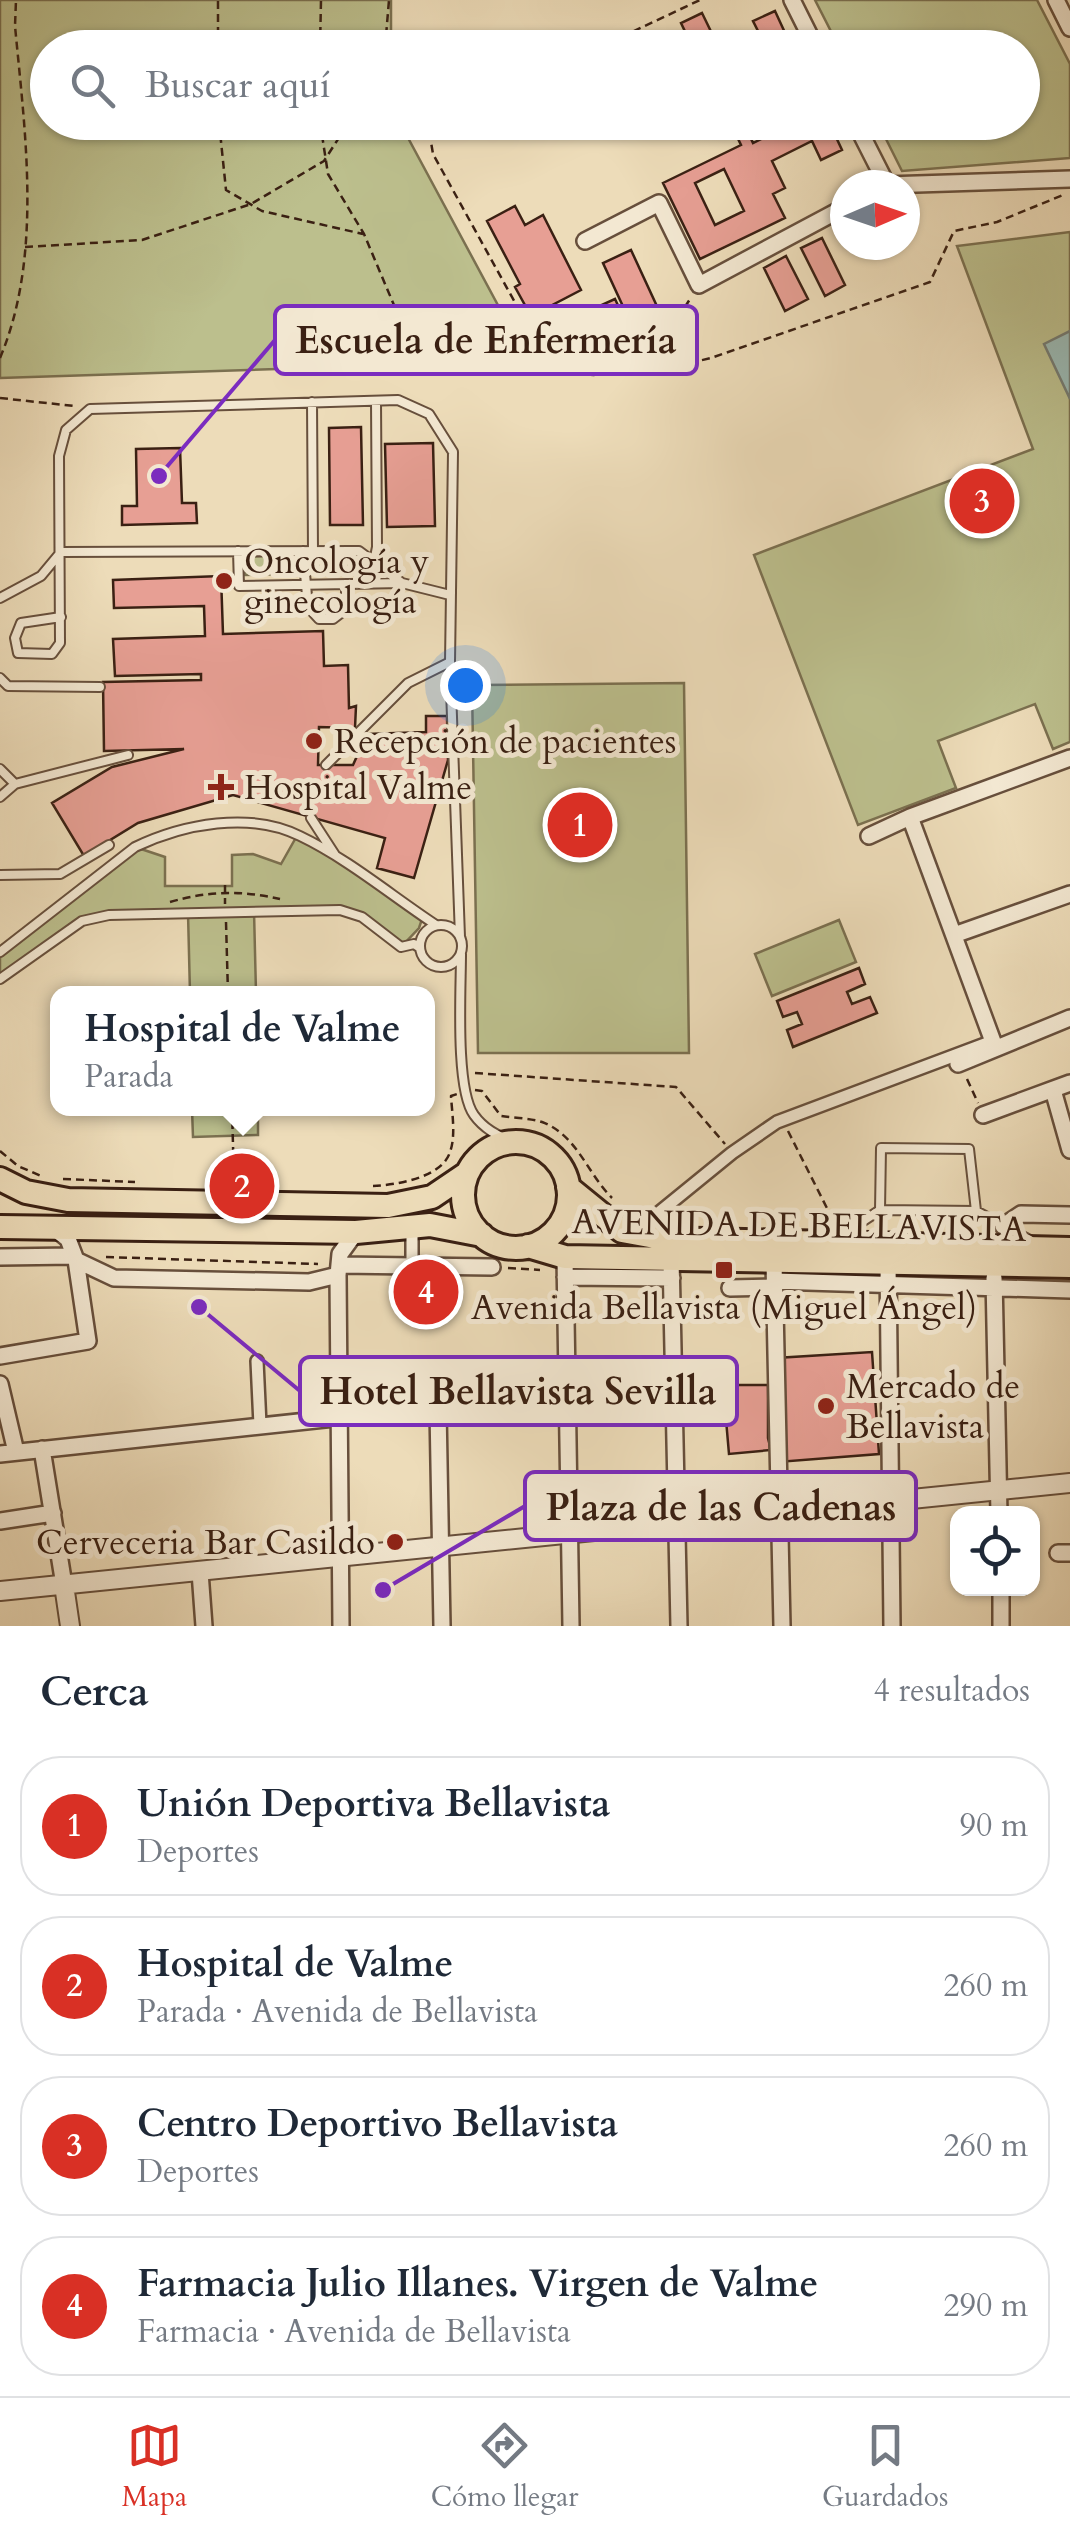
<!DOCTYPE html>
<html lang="es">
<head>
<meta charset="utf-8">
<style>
  body { margin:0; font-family:Cardo,serif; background:#f2f2f3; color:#1f2937 }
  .controls { position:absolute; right:30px; bottom:30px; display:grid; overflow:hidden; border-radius:20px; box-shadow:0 2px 8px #0004 }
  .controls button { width:90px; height:90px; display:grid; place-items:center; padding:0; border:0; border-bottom:2px solid #e0e1e3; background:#fff; color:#1f2937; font:50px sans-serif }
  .compass { position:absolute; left:830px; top:170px; width:90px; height:90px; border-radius:50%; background:#fff; box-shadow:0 2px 8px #0004; rotate:88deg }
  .you { position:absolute; left:465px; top:685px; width:35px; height:35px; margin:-25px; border:8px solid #fff; border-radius:50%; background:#1a73e8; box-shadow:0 0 0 15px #1a73e833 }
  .badge { display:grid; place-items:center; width:65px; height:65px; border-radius:50%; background:#d93025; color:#fff; font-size:32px; font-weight:700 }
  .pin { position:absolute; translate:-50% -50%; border:5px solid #fff; box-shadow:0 2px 10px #0006 }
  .popup { position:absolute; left:50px; top:986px; width:385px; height:130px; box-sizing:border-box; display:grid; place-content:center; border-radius:20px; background:#fff; filter:drop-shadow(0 2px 8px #0005); font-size:32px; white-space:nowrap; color:#747a83 }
  .popup b { font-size:38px; color:#1f2937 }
  .popup::after { content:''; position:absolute; left:50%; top:100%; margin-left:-20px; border:20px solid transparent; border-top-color:#fff }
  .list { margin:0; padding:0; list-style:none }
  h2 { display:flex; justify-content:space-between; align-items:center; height:130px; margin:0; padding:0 40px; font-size:42px }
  h2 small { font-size:32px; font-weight:400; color:#747a83 }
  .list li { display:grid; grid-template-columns:65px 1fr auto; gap:30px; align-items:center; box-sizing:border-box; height:140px; margin:0 20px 20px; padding:0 20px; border:2px solid #e0e1e3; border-radius:40px }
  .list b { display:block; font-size:38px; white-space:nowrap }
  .list p { margin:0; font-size:32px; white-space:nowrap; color:#747a83 }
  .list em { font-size:32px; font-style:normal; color:#747a83 }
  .icon { flex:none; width:55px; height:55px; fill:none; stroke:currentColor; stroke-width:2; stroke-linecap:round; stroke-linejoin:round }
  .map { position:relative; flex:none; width:1070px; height:1626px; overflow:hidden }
  .search { position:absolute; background:#fff; box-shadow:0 2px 8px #0004; left:30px; right:30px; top:30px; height:110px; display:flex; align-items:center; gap:25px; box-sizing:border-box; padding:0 35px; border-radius:55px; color:#747a83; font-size:38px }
  .sheet { height:770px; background:#fff }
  nav { display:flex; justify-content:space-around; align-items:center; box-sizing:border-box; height:140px; border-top:2px solid #e0e1e3; background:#fff; font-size:28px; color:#747a83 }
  nav a { display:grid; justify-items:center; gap:5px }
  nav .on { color:#d93025 }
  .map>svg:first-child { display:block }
  .green { fill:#bcbf8d; stroke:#7b7050; stroke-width:2.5 }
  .water { fill:#9abab5; stroke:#747c74; stroke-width:2.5 }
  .building { fill:#e79f94; stroke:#3a2013; stroke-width:2.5; fill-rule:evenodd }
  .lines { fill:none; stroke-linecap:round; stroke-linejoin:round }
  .service-casing { stroke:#674f3c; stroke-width:12 }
  .pedestrian-casing { stroke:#674f3c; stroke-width:16 }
  .minor-casing { stroke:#674f3c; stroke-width:20 }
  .tertiary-casing { stroke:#674f3c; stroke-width:22 }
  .primary-casing { stroke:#3a2013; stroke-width:28 }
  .path { stroke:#3a2013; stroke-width:2.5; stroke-dasharray:8 5; stroke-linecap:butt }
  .service { stroke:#f3e8d2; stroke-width:8 }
  .pedestrian { stroke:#f3e8d2; stroke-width:11 }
  .minor { stroke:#f3e8d2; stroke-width:15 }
  .tertiary { stroke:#f3e8d2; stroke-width:18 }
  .primary { stroke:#eddcb9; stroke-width:22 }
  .poi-dot { fill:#8f2418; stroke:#f3e8d2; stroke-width:4 }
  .labels { text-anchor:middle; stroke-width:10; stroke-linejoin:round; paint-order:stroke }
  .poi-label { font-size:35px; fill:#3a2013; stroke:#f3e8d2; text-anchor:start }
  .street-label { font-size:35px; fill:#3a2013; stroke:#f3e8d2 }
  .leader { fill:none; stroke:#7b2cbf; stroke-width:4 }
  .callout-dot { fill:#7b2cbf; stroke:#f3e8d2; stroke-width:4 }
  .callout { fill:#f3e8d2; stroke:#7b2cbf; stroke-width:4 }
  .callout-label { font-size:38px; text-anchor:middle; font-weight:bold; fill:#3a2013 }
</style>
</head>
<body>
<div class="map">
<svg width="1070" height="1626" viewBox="0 0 1070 1626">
  <rect width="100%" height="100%" fill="#eddcb9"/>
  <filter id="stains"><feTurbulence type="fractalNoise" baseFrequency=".002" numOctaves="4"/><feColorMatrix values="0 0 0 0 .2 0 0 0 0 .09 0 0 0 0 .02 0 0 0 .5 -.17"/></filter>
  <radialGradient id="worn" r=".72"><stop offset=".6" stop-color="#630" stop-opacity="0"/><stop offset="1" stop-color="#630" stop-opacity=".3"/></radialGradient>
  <path class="green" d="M0,0H391V47L48,48V122L400,123L528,361L0,378Z
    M815,0H1037L1070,64V158L902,171L878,123L1022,122V48L839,47Z
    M1070,232V742L1053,749L1035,704L938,741L956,788L858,825L754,555L1033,449L957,246Z
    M290,555V574L245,575L244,557Z
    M315,555L357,556L361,565L355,575H315L308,565Z
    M684,683L689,1053H478L472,685Z
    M298,834L423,916L419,928L401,947L362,917L340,910L254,911L256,993H190L188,913L82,921L7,975L0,974V952L135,847L165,857V886H232V855L253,854L281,864Z
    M839,920L856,962L772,996L755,954Z
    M192,1109H258V1135L193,1137Z"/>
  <path class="water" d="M1070,331V399L1044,344Z"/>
  <path class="building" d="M775,11L792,48H744L762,39L753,21Z
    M702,13L719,48H693L681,23Z
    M730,122H743L753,143L796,122H829L842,150L821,160L812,141L772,161L785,188L773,194L785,218L700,259L663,183L741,145ZM724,169L744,211L715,225L695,183Z
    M515,206L525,225L543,215L581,290L531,316L515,287L520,284L487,221Z
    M822,238L845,285L825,296L801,248Z
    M631,250L661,315L633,328L603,263Z
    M786,256L808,299L785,311L764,268Z
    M615,299L629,329L612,337L597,307Z
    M361,427L363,525H330L329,428Z
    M433,443L435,526L387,527L385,444Z
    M180,448L182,503H196L197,523L122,525V506H137L136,449Z
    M221,576L223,634L323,631L324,666L348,665L349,708L356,706L355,728L319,727L318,765H353L367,734L426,732V716H447L448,760L414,878L377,868L385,838L233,795L138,823L84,856L52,803L112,767L184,749L104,751L103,682L201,680V674L115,676L113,639L205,636L204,606L114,608L113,580Z
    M859,968L865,984L847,992L852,1004L870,997L877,1013L793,1047L787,1030L802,1024L797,1012L783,1017L777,1001Z
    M872,1352L879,1454L778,1462L776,1358Z
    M723,1385H768V1438L771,1450L729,1454Z"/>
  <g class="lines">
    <defs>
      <path id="service" d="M312,402L313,551
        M238,551L239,586L402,583L450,595
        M303,551L308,607L319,619H333L346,609V584
        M357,584L374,562L377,547L376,401
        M0,598L41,576L61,552L359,551L402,583
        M61,617L21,623L15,638L18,653L52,654L60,643L59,456L66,430L90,409L398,400L429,414L453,452L450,662L460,937
        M0,678L8,686L100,687
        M326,765L408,683L450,662
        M0,769L15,784L128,755
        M0,797L15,784
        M311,818L335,855
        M0,875L60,874L109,845
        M420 946a21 21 0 1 1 42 0a21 21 0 1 1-42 0Z
        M0,952L135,847C183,824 250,811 300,836C348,859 392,896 436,925
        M461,954C461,989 455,1089 474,1115C484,1129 497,1135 512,1142
        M0,979L82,921L109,915L340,910L362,917L401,947L414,944L420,948
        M880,1210L881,1148L969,1149L976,1211L1030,1240
        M839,1237L880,1210L976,1211"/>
      <path id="pedestrian" d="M635,1232L732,1153L777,1122L993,1041
        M412,1274V1227
        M257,1361L260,1425"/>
      <path id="minor" d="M792,0L816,48
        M1056,0L1070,28
        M855,122L887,185
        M886,185L1070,179
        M585,241L659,203L699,285L845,207
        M910,817L995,1047
        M869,836L910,817L1070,758
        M954,935L1070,894
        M958,1064L1070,1018
        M1053,1090L1070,1150
        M983,1115L1070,1083
        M1003,1226L1021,1214L1070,1215
        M54,1228L68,1239L76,1260L114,1278L309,1282L338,1275L340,1254L356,1232
        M0,1257L74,1256
        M565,1257L571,1626
        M671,1258L679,1626
        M774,1262L782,1626
        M888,1263L892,1626
        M339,1265L492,1267
        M338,1275L341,1626
        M565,1277L672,1278
        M994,1278L999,1514
        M774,1281L1070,1290
        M730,1288L774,1287
        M0,1356L88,1341L76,1260
        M0,1384L16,1452
        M438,1409L442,1626
        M42,1449L64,1585
        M0,1454L567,1393
        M0,1521L53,1513
        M1058,1553H1070
        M200,1572L204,1626
        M1001,1588V1626"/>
      <path id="tertiary" d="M64,1585L70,1626
        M0,1591L1070,1483"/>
      <path id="primary" d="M463 1195a53 53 0 1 1 106 0a53 53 0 1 1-106 0Z
        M0,1179L26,1192L68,1200L388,1206L432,1197L466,1174
        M568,1187L622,1231L666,1239L1070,1249
        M0,1227L356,1232L430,1225L482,1235
        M528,1246L565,1257L1070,1266"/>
    </defs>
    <use href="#service" class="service-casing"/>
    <use href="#pedestrian" class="pedestrian-casing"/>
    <use href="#minor" class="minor-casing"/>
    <use href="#tertiary" class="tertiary-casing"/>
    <use href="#primary" class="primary-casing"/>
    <path class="path" d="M218,48V0
      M320,48L321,0
      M385,48L389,0
      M598,48L700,0
      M219,122L226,190L262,211L363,234
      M320,122L328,174L364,234L415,355L434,367L594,375L651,372L711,358L930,282L954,231L997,222L1063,195
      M440,122L430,136L433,154L523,317L556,341L611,346L678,318L690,299
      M25,247L142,240L251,204L324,161L349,122
      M0,358C43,256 25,133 15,26L16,0
      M0,398L74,406
      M225,885V904
      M170,902C208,891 241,890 280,899
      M226,922L228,994
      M475,1073L676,1087L725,1144
      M967,1079L978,1103
      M475,1090L482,1091L501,1116C514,1118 530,1118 542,1122C577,1135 587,1173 612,1198
      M232,1108L234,1182
      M788,1131L836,1226
      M0,1151L18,1166L41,1176
      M63,1179L135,1182
      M218,1183L250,1184
      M373,1186C395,1185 442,1178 450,1152C456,1136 452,1113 451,1096L457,1094
      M622,1206L637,1214
      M106,1257L318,1264
      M508,1268L540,1270"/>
    <use href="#service" class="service"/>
    <use href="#pedestrian" class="pedestrian"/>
    <use href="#minor" class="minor"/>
    <use href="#tertiary" class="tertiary"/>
    <use href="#primary" class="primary"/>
  </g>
  <g class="poi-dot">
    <circle cx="224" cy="581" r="10"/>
    <circle cx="314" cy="741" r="10"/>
    <path d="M216 772h10v10h10v10h-10v10h-10v-10h-10v-10h10z"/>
    <rect x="714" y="1260" width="20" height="20" rx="5"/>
    <circle cx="826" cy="1406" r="10"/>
    <circle cx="395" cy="1542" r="10"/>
  </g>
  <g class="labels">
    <g class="poi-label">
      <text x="244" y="573">Oncología y<tspan x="244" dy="40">ginecología</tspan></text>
      <text x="334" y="753">Recepción de pacientes</text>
      <text x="244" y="799">Hospital Valme</text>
      <text x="724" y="1319" text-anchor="middle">Avenida Bellavista (Miguel Ángel)</text>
      <text x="846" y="1398">Mercado de<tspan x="846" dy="40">Bellavista</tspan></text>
      <text x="375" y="1554" text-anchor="end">Cerveceria Bar Casildo</text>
    </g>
    <g class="street-label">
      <text transform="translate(799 1225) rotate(1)" y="12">AVENIDA DE BELLAVISTA</text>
    </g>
  </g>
  <path class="leader" d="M159 476L275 340M199 1307L300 1391M383 1590L525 1506"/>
  <g class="callout-dot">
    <circle cx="159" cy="476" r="10"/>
    <circle cx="199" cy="1307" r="10"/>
    <circle cx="383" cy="1590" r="10"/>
  </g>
  <g class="callout">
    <rect x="275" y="306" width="422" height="68" rx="10"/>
    <rect x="300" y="1357" width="437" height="68" rx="10"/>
    <rect x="525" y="1472" width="391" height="68" rx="10"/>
  </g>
  <g class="callout-label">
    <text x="486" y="353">Escuela de Enfermería</text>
    <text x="518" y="1404">Hotel Bellavista Sevilla</text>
    <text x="721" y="1520">Plaza de las Cadenas</text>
  </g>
  <rect width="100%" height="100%" filter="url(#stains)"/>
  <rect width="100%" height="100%" fill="url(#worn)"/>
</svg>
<div class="controls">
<button><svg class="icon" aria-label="locate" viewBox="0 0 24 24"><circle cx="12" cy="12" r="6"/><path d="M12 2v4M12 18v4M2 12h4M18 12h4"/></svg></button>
</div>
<svg class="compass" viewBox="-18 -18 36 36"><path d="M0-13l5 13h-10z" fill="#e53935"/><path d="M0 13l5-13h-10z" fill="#747a83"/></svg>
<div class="you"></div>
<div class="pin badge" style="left:580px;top:825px">1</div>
<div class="pin badge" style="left:242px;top:1186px">2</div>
<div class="popup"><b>Hospital de Valme</b>Parada</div>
<div class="pin badge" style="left:982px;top:501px">3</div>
<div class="pin badge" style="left:426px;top:1292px">4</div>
<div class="search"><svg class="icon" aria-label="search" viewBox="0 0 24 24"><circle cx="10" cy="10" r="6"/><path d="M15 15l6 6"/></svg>Buscar aquí</div>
</div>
<section class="sheet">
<h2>Cerca<small>4 resultados</small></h2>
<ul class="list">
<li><span class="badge">1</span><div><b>Unión Deportiva Bellavista</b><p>Deportes</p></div><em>90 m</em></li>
<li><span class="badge">2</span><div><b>Hospital de Valme</b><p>Parada · Avenida de Bellavista</p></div><em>260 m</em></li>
<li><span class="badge">3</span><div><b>Centro Deportivo Bellavista</b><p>Deportes</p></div><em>260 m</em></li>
<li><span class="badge">4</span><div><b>Farmacia Julio Illanes. Virgen de Valme</b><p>Farmacia · Avenida de Bellavista</p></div><em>290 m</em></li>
</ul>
</section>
<nav>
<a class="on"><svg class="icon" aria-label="map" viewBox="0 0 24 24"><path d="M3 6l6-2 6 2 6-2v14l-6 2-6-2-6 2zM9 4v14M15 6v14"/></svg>Mapa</a>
<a><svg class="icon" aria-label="directions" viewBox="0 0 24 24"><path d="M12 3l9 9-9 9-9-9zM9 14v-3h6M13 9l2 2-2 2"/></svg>Cómo llegar</a>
<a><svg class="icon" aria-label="saved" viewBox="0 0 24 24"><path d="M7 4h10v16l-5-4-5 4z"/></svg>Guardados</a>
</nav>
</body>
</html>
